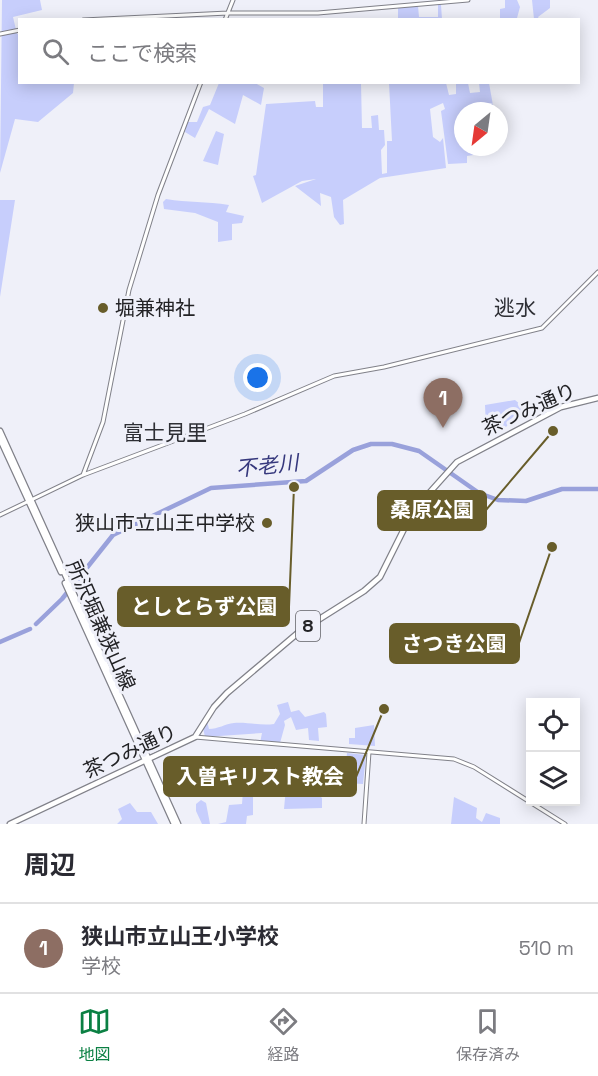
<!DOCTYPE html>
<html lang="ja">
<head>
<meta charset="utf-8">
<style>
  body { margin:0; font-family:"Space Grotesk","Noto Sans JP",sans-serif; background:#f2f2f3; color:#2b2b33 }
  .controls { position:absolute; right:18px; bottom:18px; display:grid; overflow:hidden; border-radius:0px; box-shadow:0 3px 15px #0003 }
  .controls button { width:54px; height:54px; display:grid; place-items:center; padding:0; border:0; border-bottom:2px solid #e1e1e2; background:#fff; color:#2b2b33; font:30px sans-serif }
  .compass { position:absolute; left:454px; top:102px; width:54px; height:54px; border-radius:50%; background:#fff; box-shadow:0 3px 15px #0003; rotate:209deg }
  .you { position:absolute; left:258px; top:378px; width:21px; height:21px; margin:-15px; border:4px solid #fff; border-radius:50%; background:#1a73e8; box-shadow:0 0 0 9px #1a73e833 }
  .badge { display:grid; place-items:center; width:39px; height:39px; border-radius:50%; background:#0b8043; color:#fff; font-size:20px; font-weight:700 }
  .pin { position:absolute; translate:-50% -50px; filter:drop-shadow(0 2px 3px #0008) }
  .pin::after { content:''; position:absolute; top:32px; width:21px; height:18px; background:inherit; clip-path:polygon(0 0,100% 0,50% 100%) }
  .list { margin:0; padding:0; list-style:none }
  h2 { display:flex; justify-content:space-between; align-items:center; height:78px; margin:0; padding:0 24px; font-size:26px }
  h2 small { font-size:20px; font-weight:400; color:#7c7c81 }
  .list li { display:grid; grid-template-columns:39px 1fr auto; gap:18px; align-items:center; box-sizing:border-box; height:90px; padding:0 24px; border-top:2px solid #e1e1e2 }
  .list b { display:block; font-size:22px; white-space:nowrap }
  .list p { margin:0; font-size:20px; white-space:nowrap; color:#7c7c81 }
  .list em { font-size:20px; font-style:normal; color:#7c7c81 }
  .icon { flex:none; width:33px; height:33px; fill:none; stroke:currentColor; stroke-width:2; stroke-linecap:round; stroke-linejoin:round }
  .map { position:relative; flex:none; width:598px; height:824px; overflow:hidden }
  .search { position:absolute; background:#fff; box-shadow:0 3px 15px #0003; left:18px; right:18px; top:18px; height:66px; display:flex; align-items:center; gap:15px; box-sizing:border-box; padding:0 21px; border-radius:0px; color:#7c7c81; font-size:22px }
  .sheet { height:168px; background:#fff }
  nav { display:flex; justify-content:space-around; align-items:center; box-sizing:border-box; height:84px; border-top:2px solid #e1e1e2; background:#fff; font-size:16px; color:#7c7c81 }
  nav a { display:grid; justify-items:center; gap:3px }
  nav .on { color:#0b8043 }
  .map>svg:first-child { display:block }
  .green { fill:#c7cefc }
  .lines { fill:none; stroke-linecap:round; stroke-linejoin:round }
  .river { stroke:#99a1db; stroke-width:4.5 }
  .minor-casing { stroke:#808189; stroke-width:5 }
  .major-casing { stroke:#808189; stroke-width:7 }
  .minor { stroke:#fff; stroke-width:3 }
  .major { stroke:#fff; stroke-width:4.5 }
  .poi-dot { fill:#685d2a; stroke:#eff0f9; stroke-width:2 }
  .labels { text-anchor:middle; stroke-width:6; stroke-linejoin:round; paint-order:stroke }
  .shield { fill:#eff0f9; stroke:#606065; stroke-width:1.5 }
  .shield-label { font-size:18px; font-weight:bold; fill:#222225 }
  .poi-label { font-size:20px; fill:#222225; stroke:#eff0f9; text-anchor:start }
  .street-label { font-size:20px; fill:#222225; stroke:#eff0f9 }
  .neighbourhood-label { font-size:21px; fill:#2e2f35; stroke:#eff0f9 }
  .water-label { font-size:21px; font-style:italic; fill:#36387d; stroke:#eff0f9 }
  .leader { fill:none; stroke:#685d2a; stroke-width:2 }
  .callout-dot { fill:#685d2a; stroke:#eff0f9; stroke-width:2 }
  .callout { fill:#685d2a; stroke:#685d2a; stroke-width:2 }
  .callout-label { font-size:21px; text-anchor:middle; font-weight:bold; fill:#fff }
</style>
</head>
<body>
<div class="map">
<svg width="598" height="824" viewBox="0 0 598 824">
  <rect width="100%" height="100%" fill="#eff0f9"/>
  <path class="green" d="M2,0H40L42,10L13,17L17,34H19L20,82L74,83L73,93L38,122L15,119L0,173Z
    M505,0H517L520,7L517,18L500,19V9L505,8Z
    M532,0H550V8L538,17L539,19H534Z
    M438,4L441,5L442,19H398V8L418,6L419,17H438Z
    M219,83H255L264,88L261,105L243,95L235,124L209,109L195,138L185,132L187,122H197L203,107L210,105Z
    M323,83H361L362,128H372L371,116L378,115L379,130H384L385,145L381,150L382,174L387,173V141H392L389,83H446L449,95L456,94V83H468L470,93L480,92L479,83H489L494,111H463V147H486V153L467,156V163L448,164L441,111L445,109L443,103L430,109L433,137L440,142L443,138L446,168L380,178L343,200L344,224L340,225L334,217L331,197L320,193L321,206L295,186L316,179L302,181L262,203L253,176L256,175L266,104L315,101L316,107H323Z
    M216,131L224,134L218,165L203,161Z
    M166,199C188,203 206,201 229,205L226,212L244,216L242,223L232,224V240L218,242V222L195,213L164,209L163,202Z
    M0,200H15L0,297Z
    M515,400L526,409L515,422L511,421L506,427L486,429L485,405Z
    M288,702L291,712L299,710L305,717L324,712L326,714L327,727L318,728L319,741L309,740L308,728L296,730L291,717L284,721L285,725L280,743H260L262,733L205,737L203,728L207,721L209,729C218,729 225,724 234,723C248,722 261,726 274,724L280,714L277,705Z
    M374,725L375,746L349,744V738H355V728Z
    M347,753L366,755L363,784L344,783Z
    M315,785H324L323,792L319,795L322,798V808L284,809L286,787L307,789Z
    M243,791H253V815L247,816L246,824H218L226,822L229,805L242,804Z
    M454,797L477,808L476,818L482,822L486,813L500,818V824H451Z
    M201,800L206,803L210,824H202L196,811V804Z
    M130,803L137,812H151L158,824H117L122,819L118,809Z"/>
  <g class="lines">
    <path class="river" d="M36,624L62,599L113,535L211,488L306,481L353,450L371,444H392L419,451L479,493L498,500L526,501L562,489H598
      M0,642L30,629"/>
    <defs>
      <path id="minor" d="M83,20L228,13H318L468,0
        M225,20L233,0
        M0,34L20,30
        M83,475L103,422L129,290L158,195L201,82
        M0,515L83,475L245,414L334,376L384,367L542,328L598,272
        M195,737L454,759L474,767L565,824
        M364,824L369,752"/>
      <path id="major" d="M0,431L178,824
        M0,439L61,572
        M65,583L174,824
        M10,824L195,737L214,707L227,693L299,632L364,591L380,577L413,511L457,462L561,407L598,398"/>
    </defs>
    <use href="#minor" class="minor-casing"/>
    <use href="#major" class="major-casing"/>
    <use href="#minor" class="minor"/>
    <use href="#major" class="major"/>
  </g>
  <g class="poi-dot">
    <circle cx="103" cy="308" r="6"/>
    <circle cx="267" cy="523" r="6"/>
  </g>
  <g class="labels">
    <rect class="shield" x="296" y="611" width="24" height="30" rx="4.5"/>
    <g class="shield-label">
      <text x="308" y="632">8</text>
    </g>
    <g class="poi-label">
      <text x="115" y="315">堀兼神社</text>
      <text x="255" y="530" text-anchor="end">狭山市立山王中学校</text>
    </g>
    <g class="street-label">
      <text transform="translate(529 409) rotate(-24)" y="7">茶つみ通り</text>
      <text transform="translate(101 625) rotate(66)" y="7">所沢堀兼狭山線</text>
      <text transform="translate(130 751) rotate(-25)" y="7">茶つみ通り</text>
    </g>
    <g class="neighbourhood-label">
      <text x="515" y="315">逃水</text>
      <text x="165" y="440">富士見里</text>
    </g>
    <g class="water-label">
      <text transform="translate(267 466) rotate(-6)" y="7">不老川</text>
    </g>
  </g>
  <path class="leader" d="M553 431L486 510M294 487L289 607M552 547L519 643M384 709L356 777"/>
  <g class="callout-dot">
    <circle cx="553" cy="431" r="6"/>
    <circle cx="294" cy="487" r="6"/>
    <circle cx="552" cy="547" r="6"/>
    <circle cx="384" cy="709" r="6"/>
  </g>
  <g class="callout">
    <rect x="378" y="491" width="108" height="39" rx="6"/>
    <rect x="118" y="587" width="171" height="39" rx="6"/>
    <rect x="390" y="624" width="129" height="39" rx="6"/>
    <rect x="164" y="757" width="192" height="39" rx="6"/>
  </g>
  <g class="callout-label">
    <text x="432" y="517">桑原公園</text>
    <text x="204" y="614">としとらず公園</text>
    <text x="454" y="651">さつき公園</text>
    <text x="260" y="784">入曽キリスト教会</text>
  </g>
</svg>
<div class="controls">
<button><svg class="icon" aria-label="locate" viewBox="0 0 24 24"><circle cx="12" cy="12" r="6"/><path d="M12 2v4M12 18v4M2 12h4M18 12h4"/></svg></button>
<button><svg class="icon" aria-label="layers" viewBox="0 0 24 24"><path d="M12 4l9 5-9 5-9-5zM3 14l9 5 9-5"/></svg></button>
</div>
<svg class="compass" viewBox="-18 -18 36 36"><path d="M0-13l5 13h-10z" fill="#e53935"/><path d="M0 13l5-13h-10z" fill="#7c7c81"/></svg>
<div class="you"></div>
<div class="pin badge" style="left:443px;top:428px;background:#8d6e63">1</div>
<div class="search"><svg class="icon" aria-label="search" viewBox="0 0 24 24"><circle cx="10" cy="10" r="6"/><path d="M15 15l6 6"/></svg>ここで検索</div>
</div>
<section class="sheet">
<h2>周辺<small></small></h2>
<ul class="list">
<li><span class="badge" style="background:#8d6e63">1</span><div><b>狭山市立山王小学校</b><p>学校</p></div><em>510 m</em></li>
</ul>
</section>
<nav>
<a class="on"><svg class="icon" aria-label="map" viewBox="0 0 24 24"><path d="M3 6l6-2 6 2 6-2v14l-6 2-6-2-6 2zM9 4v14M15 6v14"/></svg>地図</a>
<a><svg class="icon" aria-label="directions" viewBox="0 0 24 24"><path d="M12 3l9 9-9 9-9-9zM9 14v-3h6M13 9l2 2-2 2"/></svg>経路</a>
<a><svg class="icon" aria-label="saved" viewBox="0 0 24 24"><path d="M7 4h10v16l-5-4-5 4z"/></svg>保存済み</a>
</nav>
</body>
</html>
